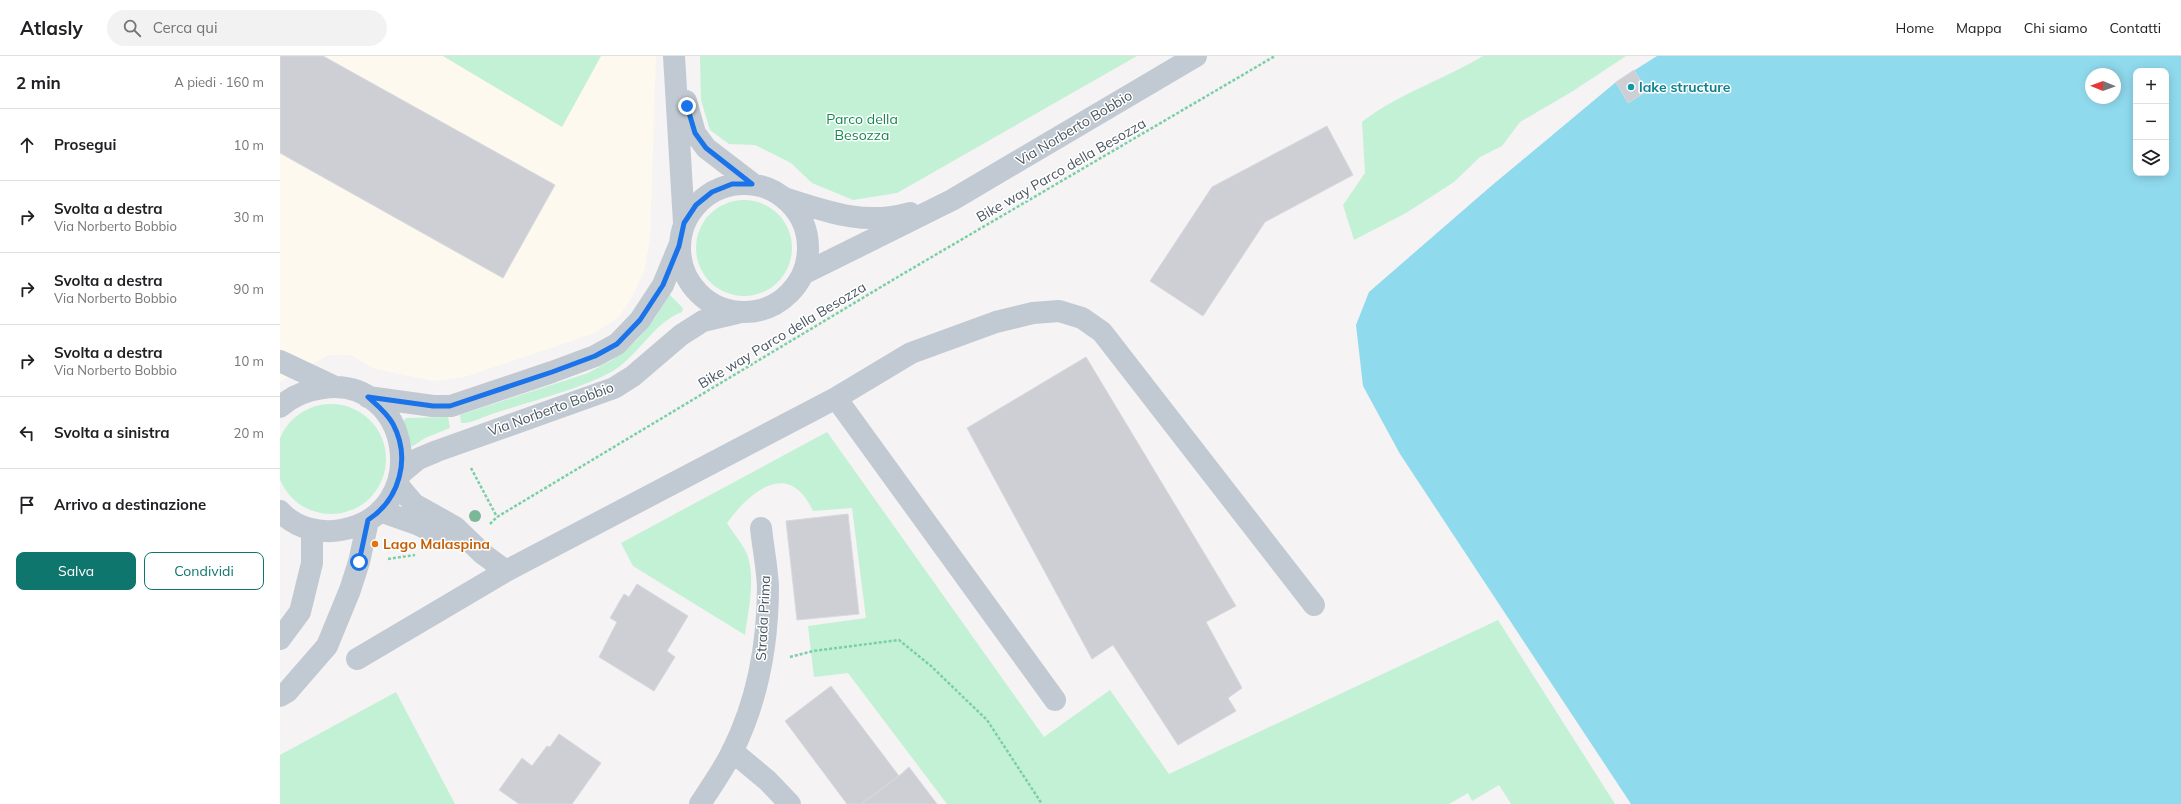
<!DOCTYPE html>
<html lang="it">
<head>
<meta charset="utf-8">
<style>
  body { margin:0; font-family:Mulish,sans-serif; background:#f2f2f2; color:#202124 }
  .controls { position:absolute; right:12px; top:12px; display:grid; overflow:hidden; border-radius:8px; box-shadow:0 2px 10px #0003 }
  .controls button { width:36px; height:36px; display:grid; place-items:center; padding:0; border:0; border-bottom:1px solid #e0e0e0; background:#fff; color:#202124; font:20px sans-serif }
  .compass { position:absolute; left:1805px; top:12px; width:36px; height:36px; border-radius:50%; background:#fff; box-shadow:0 2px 10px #0003; rotate:271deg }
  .stop { position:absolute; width:12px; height:12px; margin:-9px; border:3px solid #1a73e8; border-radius:50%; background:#fff }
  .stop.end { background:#1a73e8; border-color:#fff; box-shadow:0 1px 4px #0008 }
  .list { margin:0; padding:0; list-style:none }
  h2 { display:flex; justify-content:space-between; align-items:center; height:52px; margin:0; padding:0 16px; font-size:17px }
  h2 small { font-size:13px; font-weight:400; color:#757577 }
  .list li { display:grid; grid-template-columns:26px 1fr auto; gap:12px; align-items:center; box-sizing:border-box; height:72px; padding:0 16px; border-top:1px solid #e0e0e0 }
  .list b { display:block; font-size:15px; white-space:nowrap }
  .list p { margin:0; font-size:13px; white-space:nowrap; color:#757577 }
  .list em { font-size:13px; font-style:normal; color:#757577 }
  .actions { display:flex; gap:8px; padding:12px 16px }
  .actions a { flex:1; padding:9px 0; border:1px solid #0f766e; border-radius:8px; text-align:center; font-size:14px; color:#0f766e }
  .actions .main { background:#0f766e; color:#fff }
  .icon { flex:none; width:22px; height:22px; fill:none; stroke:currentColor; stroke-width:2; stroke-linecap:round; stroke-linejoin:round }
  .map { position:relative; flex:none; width:1901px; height:748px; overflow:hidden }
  header { display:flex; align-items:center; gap:24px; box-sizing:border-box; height:56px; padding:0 20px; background:#fff; border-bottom:1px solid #e0e0e0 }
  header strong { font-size:19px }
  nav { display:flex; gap:22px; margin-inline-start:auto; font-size:14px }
  .search { width:280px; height:36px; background:#f2f2f2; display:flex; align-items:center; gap:10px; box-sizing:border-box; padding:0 14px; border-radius:22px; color:#757577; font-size:15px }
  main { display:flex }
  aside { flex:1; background:#fff }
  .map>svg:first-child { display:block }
  .commercial { fill:#fdf9ef }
  .green { fill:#c3f1d5 }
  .water { fill:#90daee; fill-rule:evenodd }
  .building { fill:#cdcfd5; stroke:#d7d9de }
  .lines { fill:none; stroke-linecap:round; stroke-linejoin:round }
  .path { stroke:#7ad0a6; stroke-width:2.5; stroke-dasharray:3 2; stroke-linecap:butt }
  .minor { stroke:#c1cad2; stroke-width:22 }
  .tree { fill:#7bb799 }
  .route { stroke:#1a73e8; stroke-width:5 }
  .culture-dot { fill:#0f9aa8; stroke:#fff; stroke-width:1.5 }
  .food-dot { fill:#e8710a; stroke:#fff; stroke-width:1.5 }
  .labels { text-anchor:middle; stroke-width:3; stroke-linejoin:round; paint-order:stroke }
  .culture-label { font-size:14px; font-weight:bold; fill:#0d838f; stroke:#fff; text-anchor:start }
  .park-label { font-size:14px; fill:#17864f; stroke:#fff }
  .street-label { font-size:14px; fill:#4a5661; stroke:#fff }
  .food-label { font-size:14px; font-weight:bold; fill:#c56008; stroke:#fff; text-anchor:start }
</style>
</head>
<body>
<header>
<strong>Atlasly</strong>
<div class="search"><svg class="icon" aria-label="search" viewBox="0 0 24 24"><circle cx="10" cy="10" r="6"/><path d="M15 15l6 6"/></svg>Cerca qui</div>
<nav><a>Home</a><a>Mappa</a><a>Chi siamo</a><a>Contatti</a></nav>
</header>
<main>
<aside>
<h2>2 min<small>A piedi · 160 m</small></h2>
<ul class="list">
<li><svg class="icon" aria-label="ahead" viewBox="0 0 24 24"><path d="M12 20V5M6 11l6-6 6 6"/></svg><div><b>Prosegui</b></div><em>10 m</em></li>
<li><svg class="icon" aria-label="right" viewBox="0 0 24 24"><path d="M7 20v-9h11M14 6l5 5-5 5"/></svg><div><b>Svolta a destra</b><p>Via Norberto Bobbio</p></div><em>30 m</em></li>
<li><svg class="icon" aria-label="right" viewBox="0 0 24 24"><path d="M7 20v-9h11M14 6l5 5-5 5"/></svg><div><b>Svolta a destra</b><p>Via Norberto Bobbio</p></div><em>90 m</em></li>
<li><svg class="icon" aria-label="right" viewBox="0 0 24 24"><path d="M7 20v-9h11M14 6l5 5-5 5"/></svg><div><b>Svolta a destra</b><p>Via Norberto Bobbio</p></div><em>10 m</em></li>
<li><svg class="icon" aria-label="left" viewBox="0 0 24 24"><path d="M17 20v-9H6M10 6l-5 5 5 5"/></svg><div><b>Svolta a sinistra</b></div><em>20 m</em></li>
<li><svg class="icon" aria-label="arrive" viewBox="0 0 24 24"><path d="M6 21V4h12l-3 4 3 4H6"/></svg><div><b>Arrivo a destinazione</b></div></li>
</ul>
<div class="actions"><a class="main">Salva</a><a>Condividi</a></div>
</aside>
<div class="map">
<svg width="1901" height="748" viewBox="0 0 1901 748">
  <rect width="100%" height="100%" fill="#f5f3f3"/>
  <path class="commercial" d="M0,0H163L282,71L321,0H376L370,183L364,216L353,239L339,261L315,277L185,321L154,325L95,313L71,299H49L0,326Z"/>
  <path class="green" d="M163,0H321L282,71Z
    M420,0H857L617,137L573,144L532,127L511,107L475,89L449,88L430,74L421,44Z
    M1203,0H1346L1293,35L1240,66L1222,90L1200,101L1174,126L1126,157L1074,184L1063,149L1085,117L1082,66C1116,39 1165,23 1203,0Z
    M416 192a48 48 0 1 1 96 0a48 48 0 1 1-96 0Z
    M389,238L403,252L402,256C373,267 359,299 333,315C301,333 248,346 212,358C203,361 190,368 181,367L180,359L308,317L332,304L356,285L375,262Z
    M-4 403a55 55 0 1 1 110 0a55 55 0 1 1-110 0Z
    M168,361L170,372L145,382L133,390L127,388L123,365L126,362Z
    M547,376L764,681L830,634L889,718L1218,564L1335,748H1231L1219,729L1192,745L1188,737L1169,748H667L568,617L534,621L528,570L586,562L572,452L533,455C509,403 471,434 447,467C453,477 462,487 467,498C476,523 468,555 465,579L353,510L341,487Z
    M116,636L175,748H0V699Z"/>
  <path class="water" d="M1377,0H1901V748H1351L1120,398L1083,330L1076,269L1089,236L1210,131L1336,26ZM1856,15H1886V117H1856ZM1811,18H1835V42H1811Z"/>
  <path class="building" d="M0,0H43L275,129L223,222L0,97Z
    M1354,14L1367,35L1348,47L1336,26Z
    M1047,70L1073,119L985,166L923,260L870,225L932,131Z
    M806,301L956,550L926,566L962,632L948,642L956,655L898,689L833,589L812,603L687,372Z
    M568,458L579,558L517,564L506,465Z
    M357,528L408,560L387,595L395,601L374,635L319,601L337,566L330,562L344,538L349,541Z
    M551,630L619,720L581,748H567L505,665Z
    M279,678L321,707L292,748H239L219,734L242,702L252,710L267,690L270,691Z
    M629,711L657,748H581L619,720Z"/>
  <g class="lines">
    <path class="path" d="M191,412L217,461
      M210,468L217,461L621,219L995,0
      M108,503L135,499
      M510,601L533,595L619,584L651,610L707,664L762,748"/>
    <path class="minor" d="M394,0L404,167
      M406,45L415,77L426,92L473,128
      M400 192a64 64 0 1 1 128 0a64 64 0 1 1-128 0Z
      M504,142C548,156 585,170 630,157
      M523,218L672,144L916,0
      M0,305L53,330
      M88,341L153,350H171L272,316L315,300L337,288L360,264L383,229L399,190
      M556,342L775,644
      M0,351C12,340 26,334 43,332C132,319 154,458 61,474C40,478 15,472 0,455
      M120,418L138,403L157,395L334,332L353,320L401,279L423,265L457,257
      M118,429L134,448L175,471L203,498L226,515L556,342L631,297L716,266L753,257L779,255L802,262L822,276L1034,549
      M100,455L137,468L166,482
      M0,583L20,556L32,507V474
      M77,603L226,515
      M0,640L7,636L47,590L70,534L79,506L88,465
      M452,695L488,725L510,748
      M420,748C431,731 443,714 452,696C478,644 488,587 488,530C487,511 483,491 481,472"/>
  </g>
  <circle class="tree" cx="195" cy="460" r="6"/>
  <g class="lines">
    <path class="route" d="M79,506L88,464C120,443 131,402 113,368C107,357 97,349 88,341L153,350H170L272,316L315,300L337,288L360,264L383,229L399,190L404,167L416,149L432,136L452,128H472L426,92L415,77L407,50"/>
  </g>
  <circle class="culture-dot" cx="1351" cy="31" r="4"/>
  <circle class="food-dot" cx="95" cy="488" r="4"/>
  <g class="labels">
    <g class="culture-label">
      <text x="1359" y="36">lake structure</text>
    </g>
    <g class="park-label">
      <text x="582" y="68">Parco della<tspan x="582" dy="16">Besozza</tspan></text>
    </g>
    <g class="street-label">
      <text transform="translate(794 72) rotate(-31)" y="5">Via Norberto Bobbio</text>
      <text transform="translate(781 114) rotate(-30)" y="5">Bike way Parco della Besozza</text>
      <text transform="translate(502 279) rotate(-31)" y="5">Bike way Parco della Besozza</text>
      <text transform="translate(271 353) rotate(-20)" y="5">Via Norberto Bobbio</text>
      <text transform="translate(483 562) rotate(-87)" y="5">Strada Prima</text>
    </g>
    <g class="food-label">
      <text x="103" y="493">Lago Malaspina</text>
    </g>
  </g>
</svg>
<div class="controls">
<button>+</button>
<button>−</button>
<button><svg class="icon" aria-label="layers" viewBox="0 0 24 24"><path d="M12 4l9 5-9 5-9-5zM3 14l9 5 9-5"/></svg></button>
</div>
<svg class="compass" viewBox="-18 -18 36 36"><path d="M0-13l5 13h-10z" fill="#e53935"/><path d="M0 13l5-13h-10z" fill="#757577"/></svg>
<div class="stop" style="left:79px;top:506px"></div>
<div class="stop end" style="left:407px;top:50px"></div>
</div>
</main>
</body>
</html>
